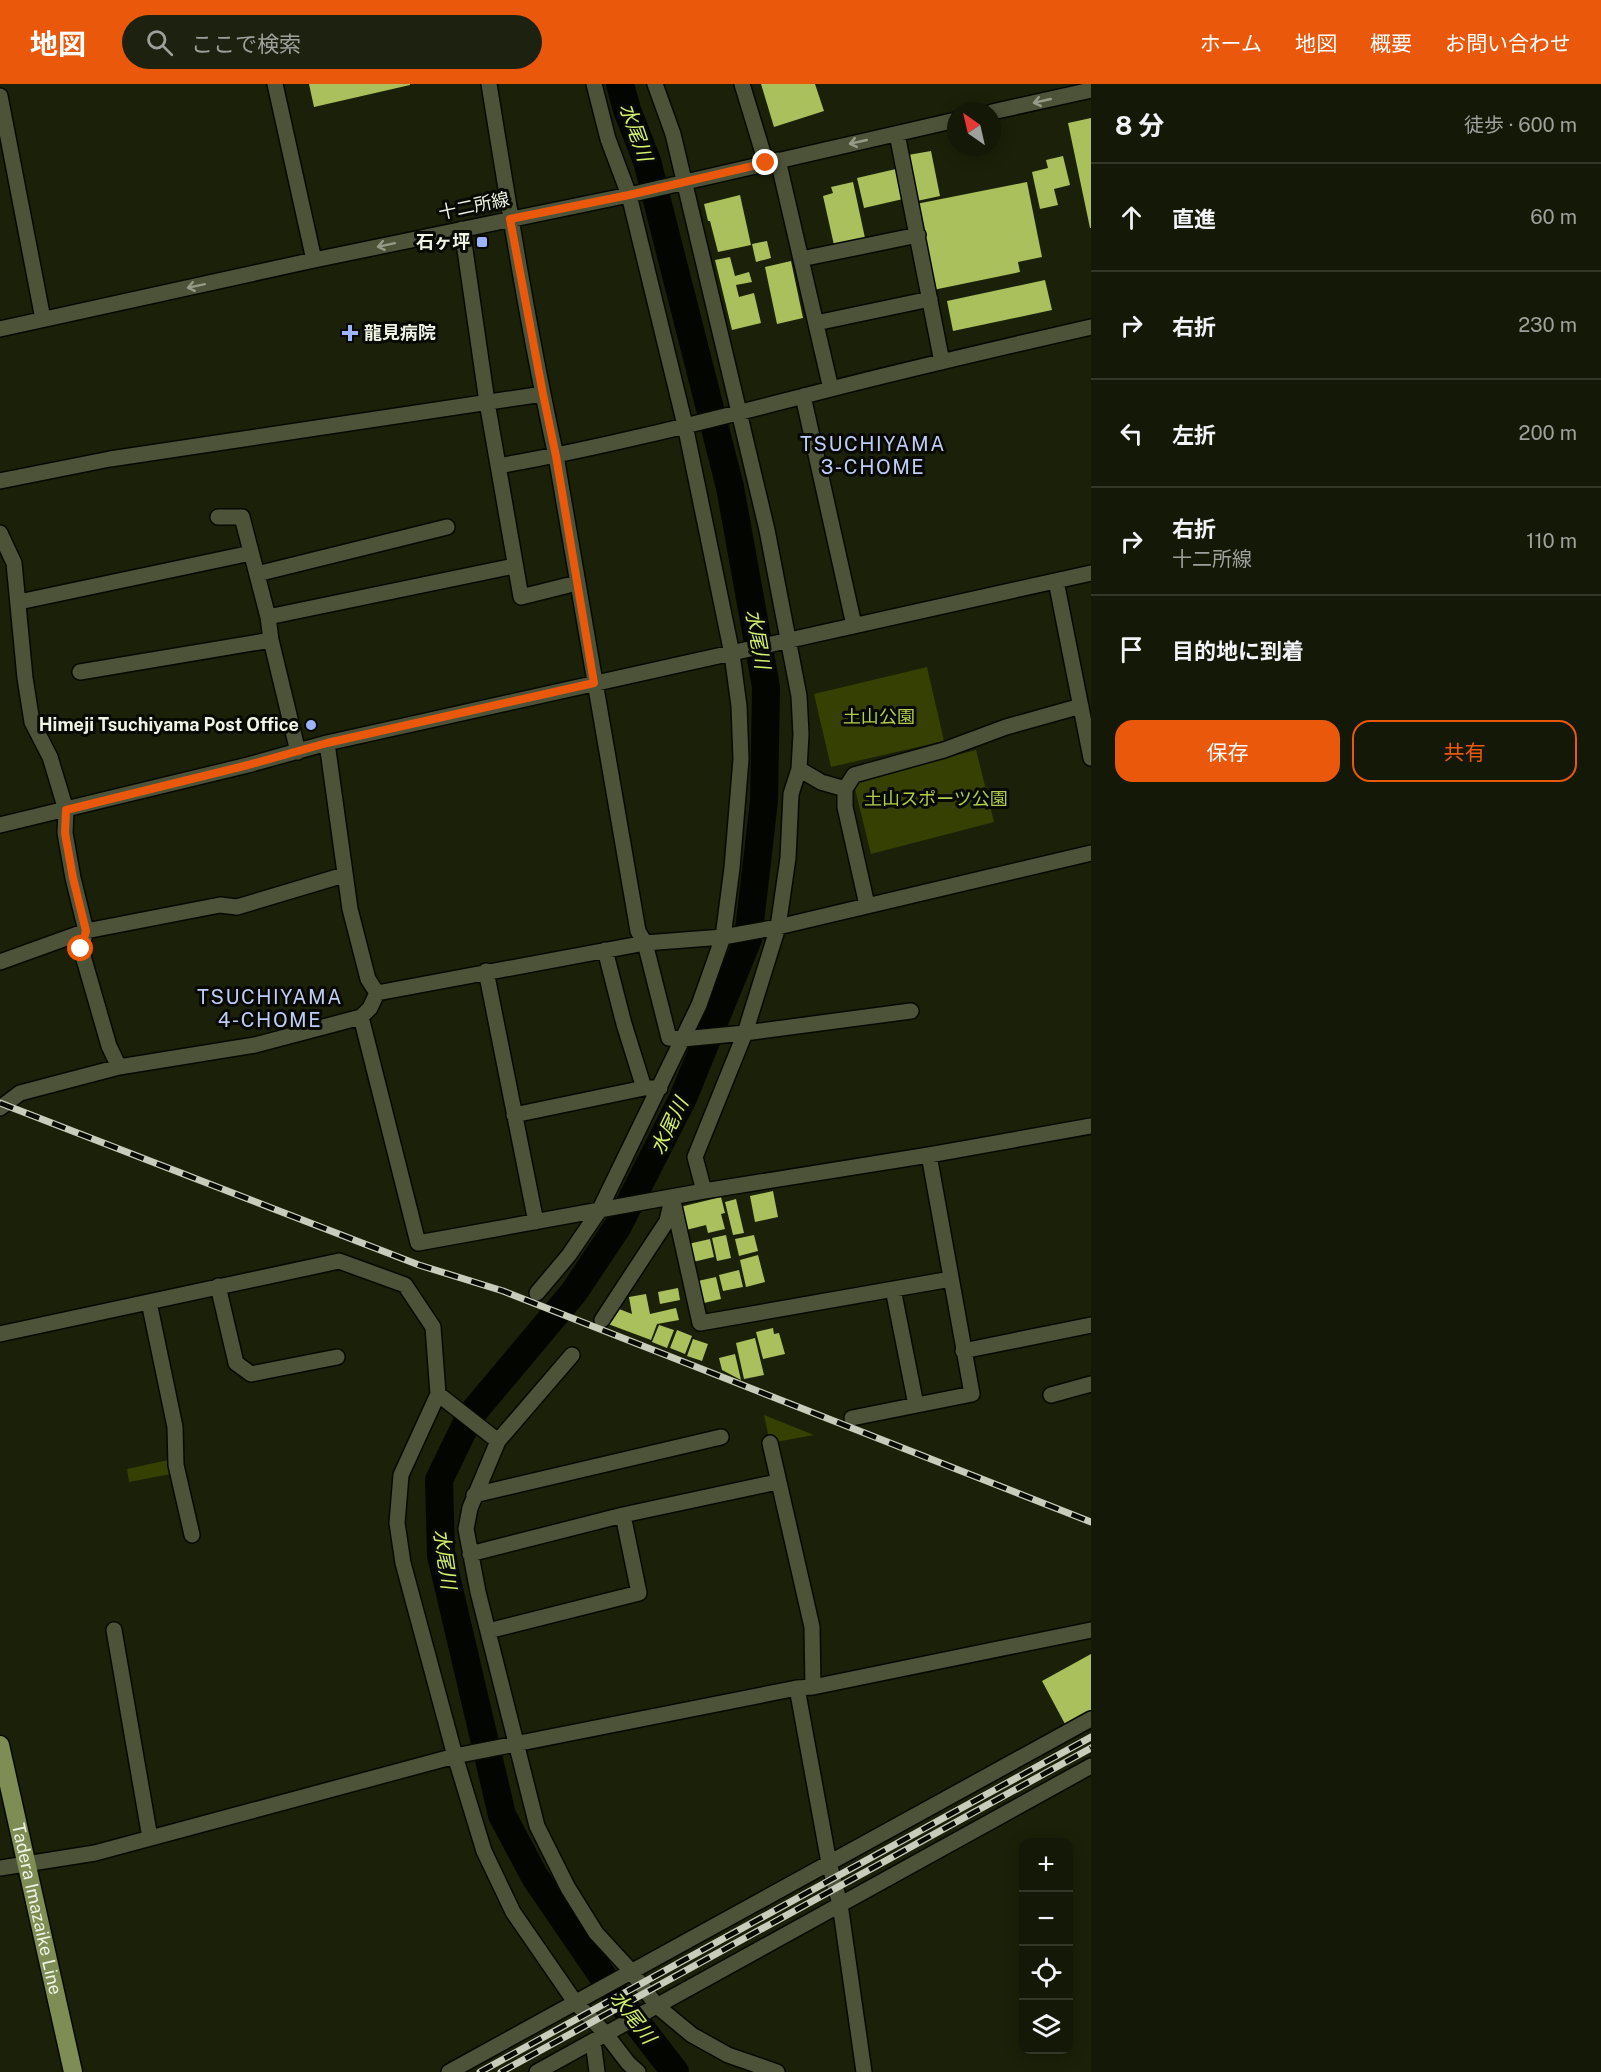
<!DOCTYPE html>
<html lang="ja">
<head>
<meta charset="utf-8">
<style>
  body { margin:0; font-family:"Public Sans","Noto Sans JP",sans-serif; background:#1d2110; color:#f1f3f6 }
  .controls { position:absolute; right:18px; bottom:18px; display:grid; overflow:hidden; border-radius:12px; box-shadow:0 3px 15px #0003 }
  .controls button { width:54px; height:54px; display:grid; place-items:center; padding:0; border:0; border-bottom:2px solid #333728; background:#141806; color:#f1f3f6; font:30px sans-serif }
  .compass { position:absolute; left:947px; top:18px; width:54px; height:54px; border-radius:50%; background:#141806; box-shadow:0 3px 15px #0003; rotate:326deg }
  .stop { position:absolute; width:18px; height:18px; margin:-14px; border:4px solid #ea580c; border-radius:50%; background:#fff }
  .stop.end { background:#ea580c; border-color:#fff; box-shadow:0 2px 6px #0008 }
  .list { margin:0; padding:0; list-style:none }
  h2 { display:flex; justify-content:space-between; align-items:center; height:78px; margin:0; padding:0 24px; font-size:26px }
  h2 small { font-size:20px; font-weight:400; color:#9da09b }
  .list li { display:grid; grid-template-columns:39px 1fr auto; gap:18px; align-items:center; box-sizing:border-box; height:108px; padding:0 24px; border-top:2px solid #333728 }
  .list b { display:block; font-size:22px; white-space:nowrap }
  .list p { margin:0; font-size:20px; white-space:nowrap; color:#9da09b }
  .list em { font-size:20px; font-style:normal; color:#9da09b }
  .actions { display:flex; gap:12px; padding:18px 24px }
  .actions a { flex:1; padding:14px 0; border:2px solid #ea580c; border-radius:18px; text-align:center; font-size:21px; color:#ea580c }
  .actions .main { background:#ea580c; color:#fff }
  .icon { flex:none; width:33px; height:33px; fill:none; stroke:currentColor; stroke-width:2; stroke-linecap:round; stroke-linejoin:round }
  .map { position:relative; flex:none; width:1091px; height:1988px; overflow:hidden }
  header { display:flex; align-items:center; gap:36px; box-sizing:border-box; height:84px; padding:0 30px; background:#ea580c; color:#fff }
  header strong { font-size:28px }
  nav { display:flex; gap:33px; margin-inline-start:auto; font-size:21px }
  .search { width:420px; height:54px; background:#1d2110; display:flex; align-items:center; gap:15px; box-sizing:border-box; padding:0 21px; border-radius:33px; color:#9da09b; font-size:22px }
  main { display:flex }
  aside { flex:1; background:#141806 }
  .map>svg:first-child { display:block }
  .green { fill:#354002 }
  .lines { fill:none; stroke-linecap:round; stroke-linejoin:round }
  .river { stroke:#030600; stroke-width:28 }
  .building { fill:#a9c05d }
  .minor-casing { stroke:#060900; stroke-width:18 }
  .major-casing { stroke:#060900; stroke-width:21 }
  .minor { stroke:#4c5339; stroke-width:15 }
  .major { stroke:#7e8d54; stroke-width:18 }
  .rail-casing { stroke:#c7ccbb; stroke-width:7 }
  .rail { stroke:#070902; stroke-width:4.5; stroke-dasharray:14; stroke-linecap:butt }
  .oneway { stroke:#959b86 }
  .route { stroke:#ea580c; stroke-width:8 }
  .poi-dot { fill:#9db4fd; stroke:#070902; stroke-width:2 }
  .labels { text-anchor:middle; stroke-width:6; stroke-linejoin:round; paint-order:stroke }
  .street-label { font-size:18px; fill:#eff3e4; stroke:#070902 }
  .poi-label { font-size:18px; font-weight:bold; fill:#eff3e4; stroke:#070902; text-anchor:end }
  .park-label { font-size:18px; fill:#b2cd4b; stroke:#070902 }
  .water-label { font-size:20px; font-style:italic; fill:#d2ef6f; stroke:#070902 }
  .neighbourhood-label { font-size:20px; letter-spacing:1.5px; fill:#bfcdf6; stroke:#070902 }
</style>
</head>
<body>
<header>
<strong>地図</strong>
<div class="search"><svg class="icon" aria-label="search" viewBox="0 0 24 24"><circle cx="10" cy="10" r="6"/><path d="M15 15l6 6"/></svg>ここで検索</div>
<nav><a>ホーム</a><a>地図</a><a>概要</a><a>お問い合わせ</a></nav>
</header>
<main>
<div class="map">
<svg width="1091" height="1988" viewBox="0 0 1091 1988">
  <rect width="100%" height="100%" fill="#1b2008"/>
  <path class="green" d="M927,583L944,657L831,683L814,610Z
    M976,666L994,738L871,770L855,705L861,696Z
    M764,1331L814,1351L770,1359Z
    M168,1376L171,1390L129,1398L127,1385Z"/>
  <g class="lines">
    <path class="river" d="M620,0L627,26L647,77L730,403L766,603L764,717L748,855L683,1014L618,1142L574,1208L470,1332L439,1396L441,1471L502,1731L535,1793L617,1913L675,1988"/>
  </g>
  <path class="building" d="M309,0H410V1L314,23Z
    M761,0H815L824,27L774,43Z
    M1091,34V144H1090L1068,39Z
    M931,67L940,112L917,117L908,71Z
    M1063,72L1070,101L1054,105L1058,121L1040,125L1032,88L1048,84L1046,76Z
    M896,85L903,115L864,124L857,94Z
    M853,98L865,154L834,161L823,112L833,109L831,103Z
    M1027,98L1042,173L1018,178L1020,188L933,206L916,120Z
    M740,111L751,161L718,168L710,137H708L704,120Z
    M767,157L771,174L756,178L752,160Z
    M730,173L735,192L749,188L752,198L736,201L739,213L754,209L761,239L732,246L715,176Z
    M791,177L803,234L777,240L765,183Z
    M1045,196L1052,226L953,247L947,217Z
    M773,1107L778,1133L755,1138L750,1112Z
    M721,1113L725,1129L721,1130L725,1145L708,1149L706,1141L686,1146L680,1123Z
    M736,1115L744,1149L733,1151L725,1118Z
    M726,1151L731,1174L717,1177L712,1154Z
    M754,1151L758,1167L739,1172L735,1155Z
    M710,1155L714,1173L693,1178L688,1160Z
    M758,1171L765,1198L746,1203L740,1176Z
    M739,1186L743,1203L723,1207L719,1191Z
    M716,1193L721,1215L704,1219L698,1197Z
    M678,1204L680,1216L660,1220L658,1208Z
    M646,1210L650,1230L676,1224L679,1236L657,1240L651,1256L608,1240L614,1223L632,1230L629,1213Z
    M659,1241L674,1246L667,1264L652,1258Z
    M773,1244L774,1250L779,1249L785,1270L763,1275L756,1248Z
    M677,1246L692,1252L685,1270L670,1264Z
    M755,1254L764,1291L744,1295L736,1259Z
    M693,1255L708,1260L702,1277L687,1272Z
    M735,1270L741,1296L722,1286L719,1274Z
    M1091,1570V1626L1065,1640L1042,1597Z"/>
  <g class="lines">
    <defs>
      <path id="minor" d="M275,0L314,176
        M489,0C509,124 529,249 556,372L638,847L645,859L669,954L683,955L745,949L911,927
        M655,0L673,50L767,446L799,612L801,650L799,685L791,710L788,774L778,843L745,949L695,1073L704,1107
        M742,0L766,79
        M0,12L43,235
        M992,28L1091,6
        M897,50L942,278
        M778,76L831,305
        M462,145L487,318L521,513L577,499
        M801,175L918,151
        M816,239L930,215
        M0,245L314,176L629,111L956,36
        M803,312L854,541
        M498,382C601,364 702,338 804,312C899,287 995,265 1091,243
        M0,397L110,375L543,310
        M218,433H242L268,533L271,556L298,668
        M0,449L14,479L25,594L32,638L50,673L66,726L65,749L73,794L86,847L81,865L109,962L119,983
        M257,490L447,443
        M1056,497L1091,674
        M19,518L251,469
        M268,533L514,482
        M80,588L271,556
        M327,659L350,825L368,895L377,909
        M799,685L821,698L845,705
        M0,741L248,681L327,659L1091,489
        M867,821L845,723V705L854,691L944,666L1006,643L1081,622
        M605,866L624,940L644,1004
        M0,878L86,847L220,821L237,823L344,791
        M486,887L536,1138
        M377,909L645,859L723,853L778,843L1091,769
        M361,933L418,1159L704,1107L929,1071L1091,1042
        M0,1024L20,1009L119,983L255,961L361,933L370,924L377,909
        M514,1031L644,1004H660
        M672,1113L700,1239L951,1195
        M218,1202L236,1279L251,1290L337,1273
        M893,1205L916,1321
        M537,1209L569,1171L599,1127L699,921L723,853L732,784L741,675L739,622L732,570L685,341L629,111L608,55L594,0
        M149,1218L175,1343L176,1381L192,1451
        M602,1236L667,1137L671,1119
        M0,1250L339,1177L405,1201L433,1243L438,1310L401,1391L397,1439L403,1479L455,1672L484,1767L513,1828L575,1918L605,1949L628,1979L638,1988
        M963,1267L1091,1241
        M572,1271L498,1357L470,1424L466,1445L478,1508L537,1742L568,1804L596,1849L631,1887L657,1922L692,1951L728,1971L777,1988
        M438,1310L498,1357
        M1051,1311L1091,1300
        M852,1334L972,1310L929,1071
        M770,1359L812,1543L813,1603
        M474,1411L721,1353
        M470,1470L623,1431L777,1398
        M114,1546L150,1754
        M488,1547L639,1509L623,1431
        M797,1604L829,1779L840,1820L864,1988
        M0,1784L95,1769L455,1672L797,1604L813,1603L1091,1546
        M593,1957L597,1988
        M449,1988L1091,1635
        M537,1988L1091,1682"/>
      <g id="major">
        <path id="s1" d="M0,1661L73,1988"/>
      </g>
    </defs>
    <use href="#minor" class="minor-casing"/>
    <use href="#major" class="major-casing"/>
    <use href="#minor" class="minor"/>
    <use href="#major" class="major"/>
    <defs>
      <path id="rail" d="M0,1019L419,1181L503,1207L1091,1438
        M480,1988L1091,1653
        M501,1988L1091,1664"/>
    </defs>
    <use href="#rail" class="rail-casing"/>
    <use href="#rail" class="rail"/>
  </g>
  <defs><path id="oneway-shaft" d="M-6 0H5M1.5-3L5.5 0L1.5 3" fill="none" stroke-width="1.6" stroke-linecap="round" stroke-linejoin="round" transform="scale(1.5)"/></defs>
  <g class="oneway">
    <use href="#oneway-shaft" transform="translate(1042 17) rotate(167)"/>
    <use href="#oneway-shaft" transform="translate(858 58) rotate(167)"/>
    <use href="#oneway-shaft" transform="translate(386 161) rotate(168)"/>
    <use href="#oneway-shaft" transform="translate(196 202) rotate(168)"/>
  </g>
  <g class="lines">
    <path class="route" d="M81,865L86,847L73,794L65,749L66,726L248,681L327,659L594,599L556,372L543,310L510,135L629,111L766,79"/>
  </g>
  <g class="poi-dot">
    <rect x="476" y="152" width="12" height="12" rx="3"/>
    <path d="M347 240h6v6h6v6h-6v6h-6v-6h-6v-6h6z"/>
    <circle cx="311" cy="641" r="6"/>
  </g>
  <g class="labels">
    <g class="street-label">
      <text transform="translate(474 122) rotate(-12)" y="6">十二所線</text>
      <text dy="6" stroke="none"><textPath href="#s1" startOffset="168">Tadera Imazaike Line</textPath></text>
    </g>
    <g class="poi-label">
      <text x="470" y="164">石ヶ坪</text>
      <text x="364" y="255" text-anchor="start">龍見病院</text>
      <text x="299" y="647">Himeji Tsuchiyama Post Office</text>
    </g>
    <g class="park-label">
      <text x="879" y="639">土山公園</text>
      <text x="936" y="721">土山スポーツ公園</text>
    </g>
    <g class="water-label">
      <text transform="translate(636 48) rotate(71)" y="7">水尾川</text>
      <text transform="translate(758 555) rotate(80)" y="7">水尾川</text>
      <text transform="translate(669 1042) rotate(-64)" y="7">水尾川</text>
      <text transform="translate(445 1475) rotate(82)" y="7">水尾川</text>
      <text transform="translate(633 1933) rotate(53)" y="7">水尾川</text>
    </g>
    <g class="neighbourhood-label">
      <text x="873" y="367">TSUCHIYAMA<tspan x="873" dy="23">3-CHOME</tspan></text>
      <text x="270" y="920">TSUCHIYAMA<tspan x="270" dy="23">4-CHOME</tspan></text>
    </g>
  </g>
</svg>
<div class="controls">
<button>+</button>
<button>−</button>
<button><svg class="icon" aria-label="locate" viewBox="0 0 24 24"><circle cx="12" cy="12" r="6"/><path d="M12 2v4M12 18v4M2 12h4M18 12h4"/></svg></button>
<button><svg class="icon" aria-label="layers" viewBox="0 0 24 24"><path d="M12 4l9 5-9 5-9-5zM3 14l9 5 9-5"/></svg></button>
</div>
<svg class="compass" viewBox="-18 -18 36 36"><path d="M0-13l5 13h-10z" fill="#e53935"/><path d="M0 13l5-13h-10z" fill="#9da09b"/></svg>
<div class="stop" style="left:81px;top:865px"></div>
<div class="stop end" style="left:766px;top:79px"></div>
</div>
<aside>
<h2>8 分<small>徒歩 · 600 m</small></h2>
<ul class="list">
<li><svg class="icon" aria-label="ahead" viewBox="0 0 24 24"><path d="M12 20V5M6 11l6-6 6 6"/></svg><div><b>直進</b></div><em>60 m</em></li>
<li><svg class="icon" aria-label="right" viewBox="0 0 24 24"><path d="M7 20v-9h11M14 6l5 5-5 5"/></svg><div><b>右折</b></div><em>230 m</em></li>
<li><svg class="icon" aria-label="left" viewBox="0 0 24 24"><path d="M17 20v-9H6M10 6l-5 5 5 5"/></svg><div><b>左折</b></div><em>200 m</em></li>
<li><svg class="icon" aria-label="right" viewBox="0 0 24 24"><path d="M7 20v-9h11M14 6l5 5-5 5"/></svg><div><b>右折</b><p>十二所線</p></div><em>110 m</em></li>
<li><svg class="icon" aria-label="arrive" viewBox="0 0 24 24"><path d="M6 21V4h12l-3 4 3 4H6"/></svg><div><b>目的地に到着</b></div></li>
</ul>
<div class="actions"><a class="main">保存</a><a>共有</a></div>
</aside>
</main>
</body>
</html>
